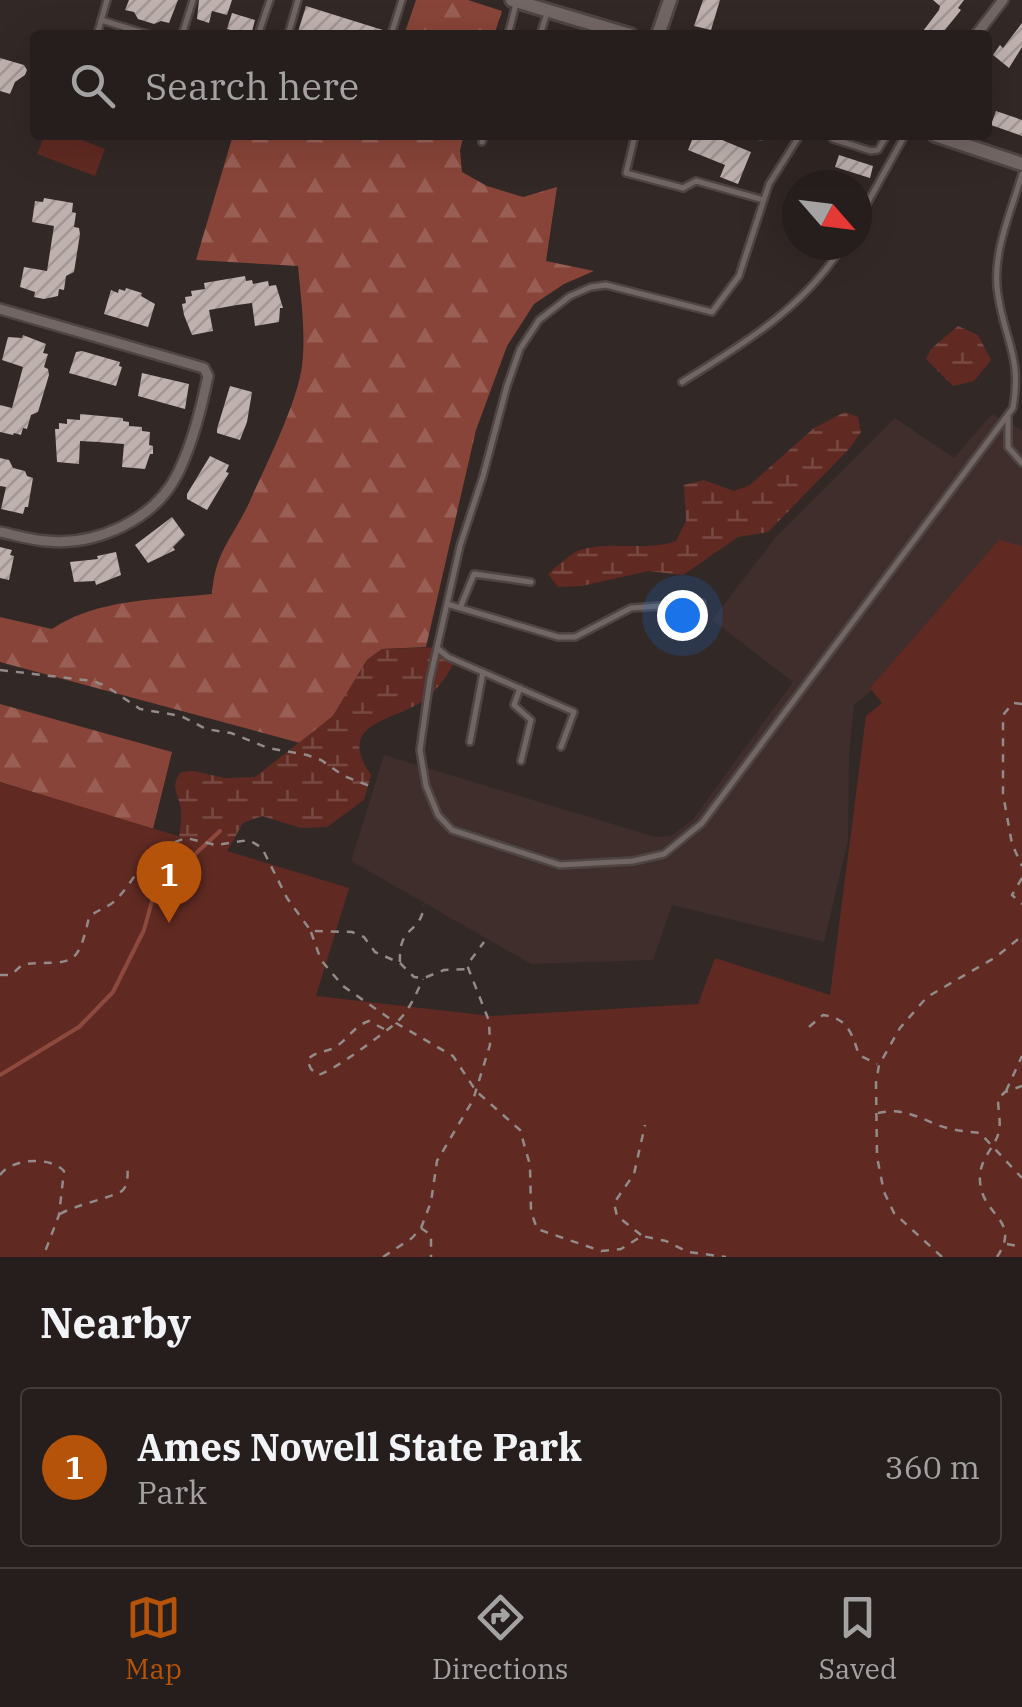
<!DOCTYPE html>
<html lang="en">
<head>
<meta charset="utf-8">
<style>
  body { margin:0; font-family:"IBM Plex Serif",serif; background:#322b29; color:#f1f3f6 }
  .compass { position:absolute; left:782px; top:170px; width:90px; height:90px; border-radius:50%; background:#261e1c; box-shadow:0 10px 40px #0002; rotate:118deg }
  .you { position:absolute; left:682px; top:615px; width:35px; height:35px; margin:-25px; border:8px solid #fff; border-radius:50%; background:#1a73e8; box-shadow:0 0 0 15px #1a73e833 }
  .badge { display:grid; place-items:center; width:65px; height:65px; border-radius:50%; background:#b45309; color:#fff; font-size:32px; font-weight:700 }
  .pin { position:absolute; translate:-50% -82px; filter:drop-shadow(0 2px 5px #0008) }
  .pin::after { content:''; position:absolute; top:52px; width:35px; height:30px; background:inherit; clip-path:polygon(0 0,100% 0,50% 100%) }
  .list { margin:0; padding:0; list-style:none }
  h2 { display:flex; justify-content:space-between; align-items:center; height:130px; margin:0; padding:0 40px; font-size:42px }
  h2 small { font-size:32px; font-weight:400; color:#a4a2a3 }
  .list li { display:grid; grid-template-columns:65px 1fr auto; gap:30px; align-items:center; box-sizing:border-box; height:160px; margin:0 20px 20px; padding:0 20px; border:2px solid #423c3b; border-radius:10px }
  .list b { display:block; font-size:38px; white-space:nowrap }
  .list p { margin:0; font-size:32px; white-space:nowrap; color:#a4a2a3 }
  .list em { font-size:32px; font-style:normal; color:#a4a2a3 }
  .icon { flex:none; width:55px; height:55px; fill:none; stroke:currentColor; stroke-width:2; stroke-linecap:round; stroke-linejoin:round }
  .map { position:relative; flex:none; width:1022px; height:1257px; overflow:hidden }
  .search { position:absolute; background:#261e1c; box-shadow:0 10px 40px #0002; left:30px; right:30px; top:30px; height:110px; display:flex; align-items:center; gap:25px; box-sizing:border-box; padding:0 35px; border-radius:10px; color:#a4a2a3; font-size:38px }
  .sheet { height:310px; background:#261e1c }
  nav { display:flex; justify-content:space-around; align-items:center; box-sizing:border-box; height:140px; border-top:2px solid #423c3b; background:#261e1c; font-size:28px; color:#a4a2a3 }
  nav a { display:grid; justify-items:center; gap:5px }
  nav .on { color:#b45309 }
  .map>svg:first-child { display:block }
  .built { fill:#3f2e2b }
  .forest { fill:url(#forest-firs) }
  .wetland { fill:url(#wetland-marsh) }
  .green { fill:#602a22 }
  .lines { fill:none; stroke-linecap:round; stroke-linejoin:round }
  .stream { stroke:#8e493e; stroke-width:4 }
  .building { fill:url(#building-hatch) }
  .lane-casing { stroke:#4e4543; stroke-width:10 }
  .street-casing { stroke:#4e4543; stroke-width:14 }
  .secondary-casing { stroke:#4e4543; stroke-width:18 }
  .path { stroke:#938b89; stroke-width:2.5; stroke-dasharray:8 8; stroke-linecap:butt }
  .lane { stroke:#726664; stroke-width:5 }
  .street { stroke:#726664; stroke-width:9 }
  .secondary { stroke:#726664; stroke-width:12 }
</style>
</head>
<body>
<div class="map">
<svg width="1022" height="1257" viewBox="0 0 1022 1257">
  <defs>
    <pattern id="forest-firs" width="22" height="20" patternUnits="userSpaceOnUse" patternTransform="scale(2.5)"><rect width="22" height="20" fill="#884438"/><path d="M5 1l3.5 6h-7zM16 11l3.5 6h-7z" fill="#995f55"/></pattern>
    <pattern id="wetland-marsh" width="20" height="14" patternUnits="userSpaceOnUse" patternTransform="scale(2.5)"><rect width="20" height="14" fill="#602a22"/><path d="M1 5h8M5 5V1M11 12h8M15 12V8" fill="none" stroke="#774942"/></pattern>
    <pattern id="building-hatch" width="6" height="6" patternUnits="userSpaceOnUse" patternTransform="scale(2.5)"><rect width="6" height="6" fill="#beb1ae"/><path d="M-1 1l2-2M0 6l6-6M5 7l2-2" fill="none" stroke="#a19694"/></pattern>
  </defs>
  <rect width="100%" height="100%" fill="#322826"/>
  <path class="built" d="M992,414L1022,430V565L854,705L849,755L848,841L824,942L672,905L653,960L531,964L351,861L384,755L656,837L671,836L693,819L793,682L712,620L775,538L895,418L954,458Z"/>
  <path class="forest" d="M416,0H468L502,11L494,35H404Z
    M233,135H464L460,150L462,172L487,186L523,197L557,187L546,261L594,271L564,284L534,304L507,346L476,430L426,647L382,649L367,660L333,716L300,743L0,662V617L52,629C99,598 157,600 212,594C215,552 232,539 249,503C265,467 297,404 302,366C306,333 301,299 298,266L196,260Z
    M0,704L172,752L153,829L0,782Z"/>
  <path class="wetland" d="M958,326L978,335L991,360L974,381L953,386L926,359L931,349Z
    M845,412L858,417L861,432L849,449L768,532L738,537L683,575L648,571L582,586L558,587L548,574C557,567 569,554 580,550C611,540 646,552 676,541L686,521L684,485L704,480L734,491L750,485L814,428Z
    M445,647L455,661C447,677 435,693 420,703C391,721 335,724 371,775L364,800L327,827L301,828L262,816L243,823L202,895L0,1011L177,848C179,837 182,824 181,813C181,795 168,789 181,772L193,771L225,778L255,777L333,716L367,660L382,649Z"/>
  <path class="green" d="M45,135H69L105,149L95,176L37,154Z
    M999,540L1022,546V1257H0V782L349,888L316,996L491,1016L698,1004L715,958L830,995L866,716L882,703L870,688Z"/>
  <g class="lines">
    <path class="stream" d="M0,1075L79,1027L113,992L144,930L152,901L169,890L194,855L220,831"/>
  </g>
  <path class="building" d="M129,0H178L169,23L161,21L154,24L138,19L134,12L125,10Z
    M199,0H232L227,15L212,11L209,23L197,19Z
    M703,0H720L711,30L694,26Z
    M933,0H964L958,8L961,10L941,35H920L939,10L940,6Z
    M306,6L386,31L385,35H297Z
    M232,13L255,20L251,35L227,29Z
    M1022,23V47L1009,68L993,55L1000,45L1003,48Z
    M0,58L24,65L27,70L25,75L15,82L10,94L0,91Z
    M996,111L1022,120V136L991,125Z
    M694,135H710L751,152L738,184L720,177L725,165L688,150Z
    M839,155L873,166L870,178L835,167Z
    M44,198L73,203L72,212L76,213L74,227L79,228L80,234L74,272L66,276L64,290L59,289L58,296L44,299L34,297L35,292L20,287L24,267L47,271L54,226L32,222L35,201L43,202Z
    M245,276L246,281L252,280L253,284L268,281L269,286L276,285L283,308H280L279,322L255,326L252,303L237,305L209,310L213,331L192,335L184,315L182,304L186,303L185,297L192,296L191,291L205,289L204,283Z
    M126,288L142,293L141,296L155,304L148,327L104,314L111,290L118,293L119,289L125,291Z
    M23,335L46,344L43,353L48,354L44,367L48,369L49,375L38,412L31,415L27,429L23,428L21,435L14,433L13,435L0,432V405L12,408L23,367L2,360L8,337L22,338Z
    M82,351L120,362L119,366L122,367L116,386L69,373L76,352Z
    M142,373L189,384L185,409L138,396Z
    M230,386L252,392L247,422L240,440L217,433V429Z
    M80,414L123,418V421L129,422V426L142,427V431L150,432L149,445L153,446V454H150L145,469L122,467L124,444L98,442L80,441L79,464L57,462L55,429H59V423L67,424V419L80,420Z
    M210,456L229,465L226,472L229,473L207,510L187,499V494Z
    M0,458L9,460L13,468L25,471L27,476L33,478L28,507H25L23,514L1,509L6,487L0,486Z
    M172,517L185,535L173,547L175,550L148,563L135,545Z
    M0,547L12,550L10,555L14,556L9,580L0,578Z
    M116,552L121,575L96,585L95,581L74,582L70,562L98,559L97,556Z"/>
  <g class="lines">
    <defs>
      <path id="lane" d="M101,20L150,35
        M97,35L107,0
        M182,35L193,0
        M258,35L270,0
        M288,35L298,0
        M391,35L402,0
        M508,35L516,4
        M540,35L547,13
        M635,135L626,173L683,188L696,181L764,200
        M759,135L761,136
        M800,135L769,184L739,276L712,312L606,285L591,287L570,296L539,320L520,349L507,386L483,476L460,546L430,679L420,750L426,786L438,815L452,830L560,865L633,861L664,854L702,823L1013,408C1022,357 1005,341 998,295C991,255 1011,212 1022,174
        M830,135L833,139L871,151L878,150L887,135
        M482,142L484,135
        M857,222L905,135
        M682,382C742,345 805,307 843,245
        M1008,417V447L1022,463
        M447,604L558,637H575L631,608L702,603
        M460,608L474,574L531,582
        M437,648L448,657L574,712L561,747
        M520,688L514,705L531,720L521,761
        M470,742L483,672"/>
      <path id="street" d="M976,35L1003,0
        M0,309L204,368L208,376C201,409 193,442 178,473C155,520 96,546 46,541C31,540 15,535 0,532"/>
      <path id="secondary" d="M512,0L630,35
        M658,35L670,0
        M935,135L1022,164"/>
    </defs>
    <use href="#lane" class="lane-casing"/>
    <use href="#street" class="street-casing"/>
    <use href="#secondary" class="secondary-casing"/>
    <path class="path" d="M0,670L93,681L106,686L140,709L181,716L206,729L231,733L268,748L307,755L321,760L344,776L372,787
      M1022,704L1013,703L1003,715V794L1012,844L1022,866
      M1022,878L1012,895L1022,904
      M311,932L321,960L343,986L396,1023L453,1056L476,1091L520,1130L530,1165L531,1211L537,1229L601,1251L621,1249L642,1236L666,1241L688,1252L726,1257
      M400,962C398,924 421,935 424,905
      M0,975H11L23,964C71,960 77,972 89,917C96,911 103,909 111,904C125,894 141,865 151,851L186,838L216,845L249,840L262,848L287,898L311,931L352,932L364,937L375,952L400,963L414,977L424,978L444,970L468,969
      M809,1027L823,1015C848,1018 852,1034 859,1055L877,1064
      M384,1029L369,1021C354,1026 349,1038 337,1046C327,1053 317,1050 307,1060L311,1069L318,1075C332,1072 386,1032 398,1021C410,1009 416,994 423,979
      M1006,1091L1022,1056
      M878,1113C899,1108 914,1115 933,1123C948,1130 964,1131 980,1133L1022,1178
      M0,1175C12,1158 50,1156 64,1171L59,1215L43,1257
      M60,1214C75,1205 118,1196 123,1190C129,1183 127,1174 128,1165
      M421,1228L431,1202L437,1161L473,1100L490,1045L489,1021L467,965L484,942
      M641,1235L617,1216L614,1203L634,1174L645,1125
      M1007,1244L1022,1247
      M383,1257L412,1238L421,1228L431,1235V1257
      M942,1257L894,1213L884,1192L877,1157L876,1083L879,1065L900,1028L927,997L996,957L1022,936
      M997,1257C1022,1219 982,1217 980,1181C978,1159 996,1147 999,1131C1001,1122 998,1109 998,1099L1005,1092L1022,1086"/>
    <use href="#lane" class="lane"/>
    <use href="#street" class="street"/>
    <use href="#secondary" class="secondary"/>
  </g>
</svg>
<svg class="compass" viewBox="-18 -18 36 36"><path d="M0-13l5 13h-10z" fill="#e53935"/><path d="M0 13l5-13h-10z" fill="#a4a2a3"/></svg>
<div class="you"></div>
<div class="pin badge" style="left:169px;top:923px">1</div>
<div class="search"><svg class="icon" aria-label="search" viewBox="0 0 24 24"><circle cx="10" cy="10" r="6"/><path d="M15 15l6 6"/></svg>Search here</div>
</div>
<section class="sheet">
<h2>Nearby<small></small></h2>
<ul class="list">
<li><span class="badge">1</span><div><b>Ames Nowell State Park</b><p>Park</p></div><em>360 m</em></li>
</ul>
</section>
<nav>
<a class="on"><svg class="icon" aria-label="map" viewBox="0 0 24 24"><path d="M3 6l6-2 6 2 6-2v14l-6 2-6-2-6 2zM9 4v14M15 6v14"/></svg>Map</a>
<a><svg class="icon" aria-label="directions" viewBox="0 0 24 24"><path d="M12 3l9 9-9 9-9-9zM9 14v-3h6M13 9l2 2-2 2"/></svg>Directions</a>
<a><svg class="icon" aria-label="saved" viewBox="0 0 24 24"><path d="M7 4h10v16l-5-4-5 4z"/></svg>Saved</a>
</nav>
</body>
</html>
